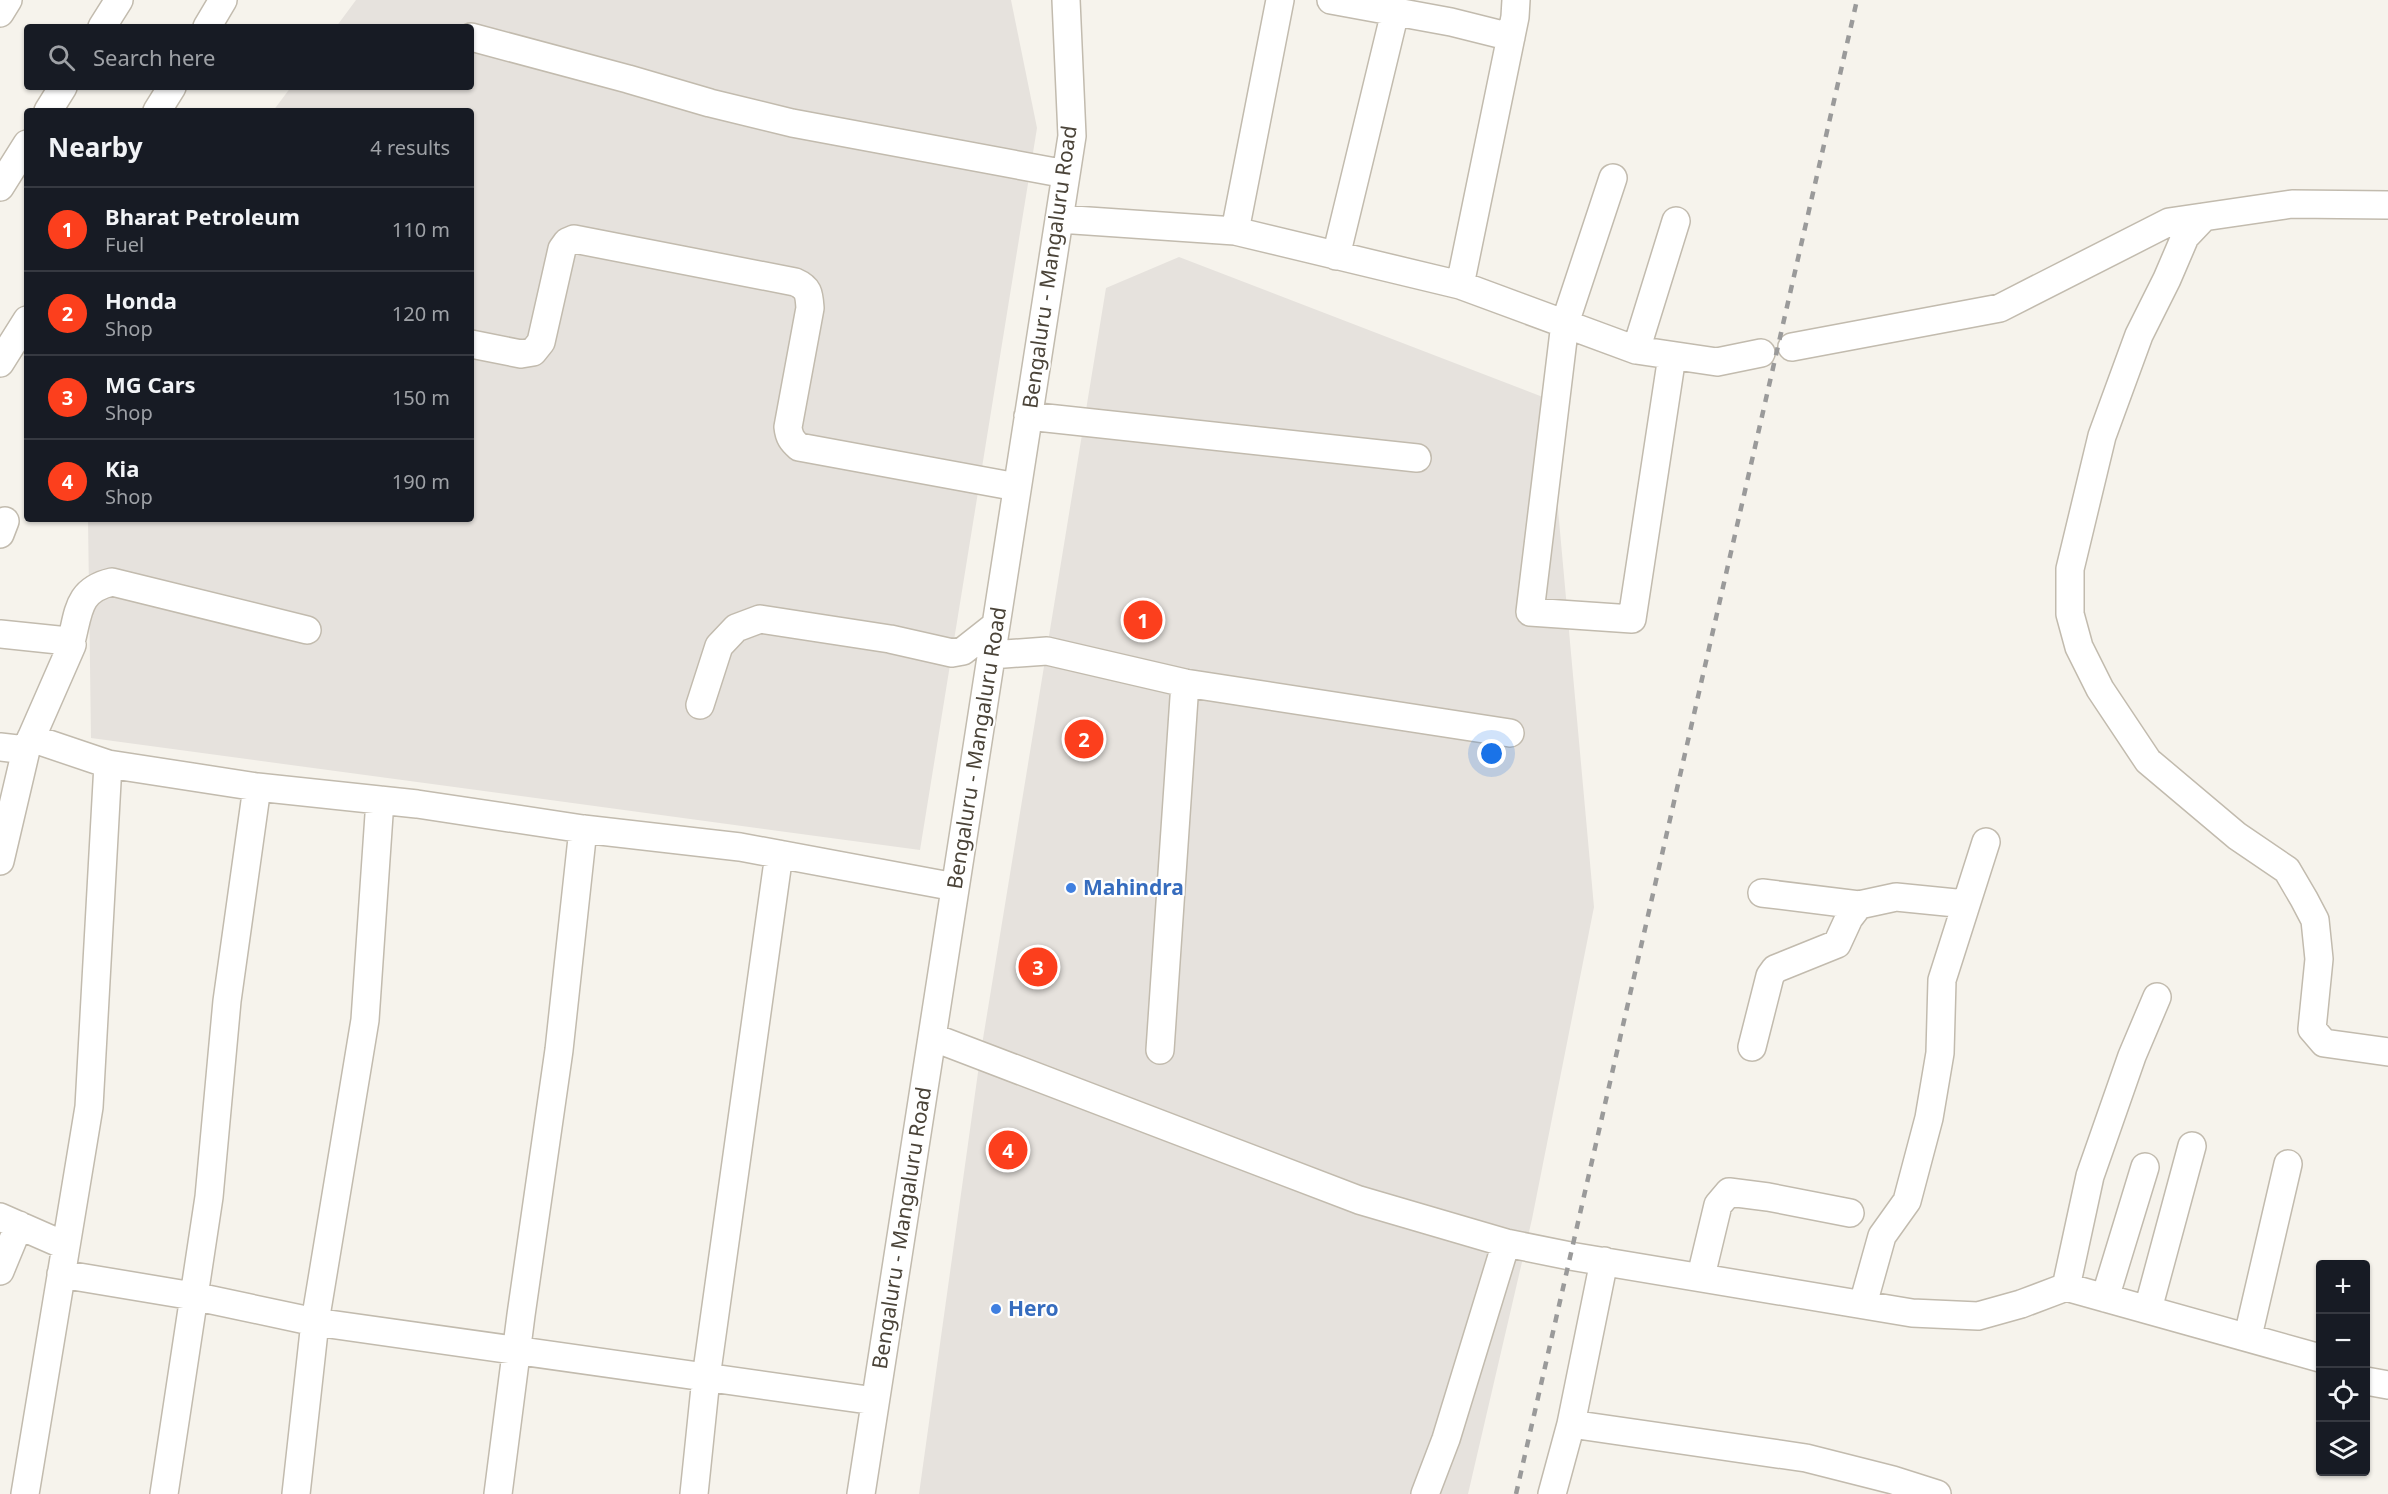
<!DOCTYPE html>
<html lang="en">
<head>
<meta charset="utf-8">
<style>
  body { margin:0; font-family:"Noto Sans",sans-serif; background:#242831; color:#f1f3f6 }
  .controls { position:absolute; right:18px; bottom:18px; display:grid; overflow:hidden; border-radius:6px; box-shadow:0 2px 4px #0004 }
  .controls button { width:54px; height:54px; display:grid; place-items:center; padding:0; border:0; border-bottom:2px solid #363941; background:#171b24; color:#f1f3f6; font:30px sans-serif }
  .you { position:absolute; left:1492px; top:754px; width:21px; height:21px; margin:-15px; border:4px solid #fff; border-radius:50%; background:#1a73e8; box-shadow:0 0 0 9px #1a73e833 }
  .badge { display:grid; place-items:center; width:39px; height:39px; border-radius:50%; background:#fc3f1d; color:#fff; font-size:20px; font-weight:700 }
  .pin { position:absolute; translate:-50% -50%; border:3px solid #fff; box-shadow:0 2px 6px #0006 }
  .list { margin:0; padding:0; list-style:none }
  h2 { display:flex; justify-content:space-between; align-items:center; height:78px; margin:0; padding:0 24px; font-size:26px }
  h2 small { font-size:20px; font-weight:400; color:#9ea1a6 }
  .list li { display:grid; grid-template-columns:39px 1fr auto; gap:18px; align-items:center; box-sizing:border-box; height:84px; padding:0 24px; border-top:2px solid #363941 }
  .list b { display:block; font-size:22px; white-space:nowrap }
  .list p { margin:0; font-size:20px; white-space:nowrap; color:#9ea1a6 }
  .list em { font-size:20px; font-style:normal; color:#9ea1a6 }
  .icon { flex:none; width:33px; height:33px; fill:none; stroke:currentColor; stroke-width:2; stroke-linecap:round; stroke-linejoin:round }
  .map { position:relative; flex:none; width:2388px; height:1494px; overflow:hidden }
  .search { position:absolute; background:#171b24; box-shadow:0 2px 4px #0004; left:24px; top:24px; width:450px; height:66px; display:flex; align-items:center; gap:15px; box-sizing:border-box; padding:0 21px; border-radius:6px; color:#9ea1a6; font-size:22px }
  .panel { position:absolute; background:#171b24; box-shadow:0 2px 4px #0004; left:24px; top:108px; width:450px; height:414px; border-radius:6px }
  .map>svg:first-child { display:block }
  .industrial { fill:#e6e2dd }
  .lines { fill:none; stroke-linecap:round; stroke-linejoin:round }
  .minor-casing { stroke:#c2bbae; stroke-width:30 }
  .minor { stroke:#fff; stroke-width:27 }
  .rail { stroke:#9a9a9a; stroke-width:4.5; stroke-dasharray:8 8; stroke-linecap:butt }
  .shop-dot { fill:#3f7fe0; stroke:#fff; stroke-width:2 }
  .labels { text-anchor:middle; stroke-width:4.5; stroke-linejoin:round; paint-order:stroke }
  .street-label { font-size:21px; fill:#4b4439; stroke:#fff }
  .shop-label { font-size:21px; font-weight:bold; fill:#366cbe; stroke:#fff; text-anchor:start }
</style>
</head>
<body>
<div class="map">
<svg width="2388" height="1494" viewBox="0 0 2388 1494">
  <rect width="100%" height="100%" fill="#f6f3ec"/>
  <path class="industrial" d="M356,0H1011L1037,128L920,850L91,738L88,519H471V111H273L291,87H471V27H336Z
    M1179,257L1548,399L1594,907L1532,1219L1468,1494H919L981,1051L1106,288Z"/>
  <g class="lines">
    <defs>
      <path id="minor" d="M1331,0L1451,22L1511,37
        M0,13L8,0
        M102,27L119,0
        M207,27L223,0
        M471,37L628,79L710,103L792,123L1066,174
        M48,111L63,87
        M157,111L172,87
        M1613,178L1565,323L1530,612L1632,619L1672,356
        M0,187L27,144
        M2204,217L2185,237L2167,279L2139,335L2102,436L2070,569V614L2079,647L2100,689L2148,761L2237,836L2287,870L2304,899L2315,920L2319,959L2312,1029L2324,1043L2388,1052
        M1059,219L1235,231L1460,285L1636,350L1717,362L1761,353
        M1235,231L1280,0
        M1336,256L1395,12
        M1460,285L1515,17L1516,0
        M471,344L521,354L533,352L541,342L562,249L567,242L574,239L795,282C809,288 809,294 810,308L788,427C789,437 792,441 799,447L1017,487
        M1792,347L2000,308L2169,222L2292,204L2388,205
        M1636,350L1676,221
        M0,363L27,320
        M1028,416L1417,458
        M0,534L5,521
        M0,634L68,641L72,645L26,750L0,747
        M71,642C79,612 77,590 112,582L307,630
        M991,655L1047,651L1185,683L1510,733
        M700,705L719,646L736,628L760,619L890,639L952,653L963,651L996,625
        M31,738L108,764
        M0,861L26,750
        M1762,893L1859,905L1896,897L1966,904
        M932,1037L1359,1200L1506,1243L1570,1256L1912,1313L1978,1316L2021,1304L2066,1287L2320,1358
        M1752,1047L1770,976L1775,969L1837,944L1849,918L1859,905
        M1160,1050L1185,683
        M0,1217L66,1246
        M0,1271L19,1225
        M61,1274L193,1296L315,1322L875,1401
        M1701,1276L1718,1205L1729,1192L1768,1197L1850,1213
        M2066,1287L2090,1176L2132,1056L2157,997
        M2105,1298L2145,1167
        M1863,1304L1882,1236L1907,1201L1929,1118L1940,1053L1942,980L1986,842
        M2148,1309L2192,1146
        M2248,1336L2288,1164
        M2366,1381L2388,1385
        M1571,1424L1806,1458L1893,1480L1937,1494
        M25,1494L89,1107L108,764L257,787L417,804L583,829L740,847L955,887
        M164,1494L209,1197L227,1001L257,787
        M296,1494L315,1322L365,1020L380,800
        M498,1494L521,1315L559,1050L583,829
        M694,1494L706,1378L779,854
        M861,1494L1072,136L1066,0
        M1425,1494L1446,1439L1506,1243
        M1552,1494L1571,1424L1604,1261"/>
    </defs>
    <use href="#minor" class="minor-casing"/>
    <use href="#minor" class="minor"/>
    <path class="rail" d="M1516,1494L1857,0"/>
  </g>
  <g class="shop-dot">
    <circle cx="1071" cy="888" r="6"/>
    <circle cx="996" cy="1309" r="6"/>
  </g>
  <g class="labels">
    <g class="street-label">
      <text transform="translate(1050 267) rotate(-82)" y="7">Bengaluru - Mangaluru Road</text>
      <text transform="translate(977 748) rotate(-81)" y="7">Bengaluru - Mangaluru Road</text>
      <text transform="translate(902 1228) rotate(-81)" y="7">Bengaluru - Mangaluru Road</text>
    </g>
    <g class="shop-label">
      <text x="1083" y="895">Mahindra</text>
      <text x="1008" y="1316">Hero</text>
    </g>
  </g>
</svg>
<div class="controls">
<button>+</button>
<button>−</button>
<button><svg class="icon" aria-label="locate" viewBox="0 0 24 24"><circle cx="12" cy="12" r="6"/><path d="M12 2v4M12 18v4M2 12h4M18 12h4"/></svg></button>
<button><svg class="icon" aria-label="layers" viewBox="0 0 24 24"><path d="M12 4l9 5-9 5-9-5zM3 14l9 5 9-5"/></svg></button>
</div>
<div class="you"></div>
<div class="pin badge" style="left:1143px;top:620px">1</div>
<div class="pin badge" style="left:1084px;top:739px">2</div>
<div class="pin badge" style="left:1038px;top:967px">3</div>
<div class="pin badge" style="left:1008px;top:1150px">4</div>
<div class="search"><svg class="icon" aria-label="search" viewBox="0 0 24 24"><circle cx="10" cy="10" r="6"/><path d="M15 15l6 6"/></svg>Search here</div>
<section class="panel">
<h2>Nearby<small>4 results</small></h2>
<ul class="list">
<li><span class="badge">1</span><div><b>Bharat Petroleum</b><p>Fuel</p></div><em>110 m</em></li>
<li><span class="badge">2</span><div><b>Honda</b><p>Shop</p></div><em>120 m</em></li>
<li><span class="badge">3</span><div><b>MG Cars</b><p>Shop</p></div><em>150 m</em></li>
<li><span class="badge">4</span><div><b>Kia</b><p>Shop</p></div><em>190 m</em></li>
</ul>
</section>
</div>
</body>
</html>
